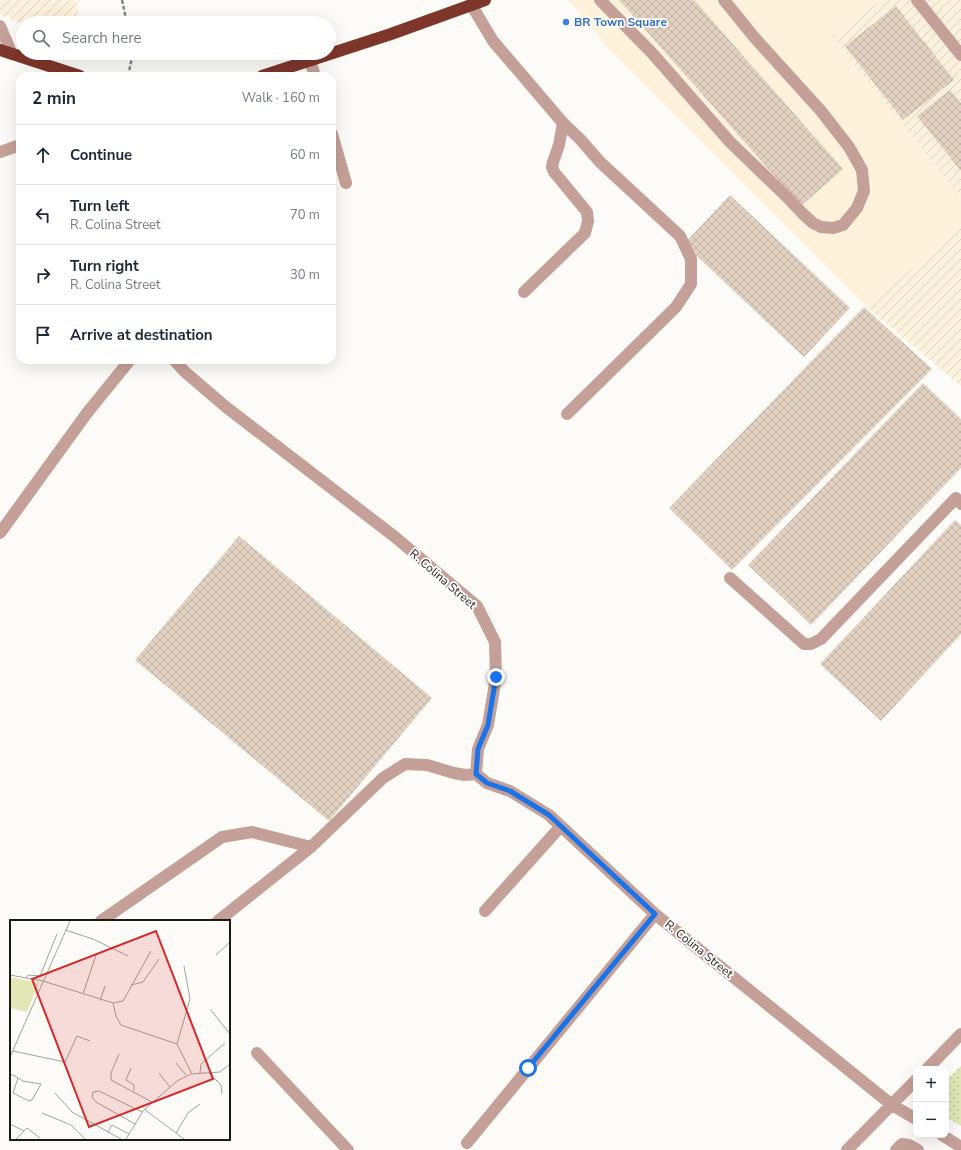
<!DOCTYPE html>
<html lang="en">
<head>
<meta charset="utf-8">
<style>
  body { margin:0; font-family:"Nunito Sans",sans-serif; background:#f2f2f3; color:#1f2937 }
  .controls { position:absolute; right:12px; bottom:12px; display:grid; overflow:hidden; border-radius:8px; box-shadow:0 4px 16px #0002 }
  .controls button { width:36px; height:36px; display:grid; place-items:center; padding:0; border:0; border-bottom:1px solid #e0e1e3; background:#fff; color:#1f2937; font:20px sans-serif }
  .stop { position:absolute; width:12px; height:12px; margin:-9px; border:3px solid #1a73e8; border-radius:50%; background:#fff }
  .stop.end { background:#1a73e8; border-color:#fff; box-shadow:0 1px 4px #0008 }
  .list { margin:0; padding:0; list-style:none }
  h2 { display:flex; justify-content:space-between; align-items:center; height:52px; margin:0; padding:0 16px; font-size:17px }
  h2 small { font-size:13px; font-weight:400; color:#747a83 }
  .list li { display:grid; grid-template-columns:26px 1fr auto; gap:12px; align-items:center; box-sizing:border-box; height:60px; padding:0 16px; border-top:1px solid #e0e1e3 }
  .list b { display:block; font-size:15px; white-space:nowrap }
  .list p { margin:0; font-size:13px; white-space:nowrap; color:#747a83 }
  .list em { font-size:13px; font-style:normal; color:#747a83 }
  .icon { flex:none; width:22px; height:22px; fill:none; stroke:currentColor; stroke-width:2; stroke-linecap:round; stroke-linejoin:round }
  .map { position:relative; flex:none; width:961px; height:1150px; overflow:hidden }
  .search { position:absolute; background:#fff; box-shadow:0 4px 16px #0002; left:16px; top:16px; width:320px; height:44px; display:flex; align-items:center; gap:10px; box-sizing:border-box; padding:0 14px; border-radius:22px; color:#747a83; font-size:15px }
  .panel { position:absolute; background:#fff; box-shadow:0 4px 16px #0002; left:16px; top:72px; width:320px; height:292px; border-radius:12px }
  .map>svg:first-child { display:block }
  .built { fill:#fff2dd }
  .industrial { fill:url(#industrial-furrows) }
  .grass { fill:url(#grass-dots) }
  .building { fill:url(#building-cross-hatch) }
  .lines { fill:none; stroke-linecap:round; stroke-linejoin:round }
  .path { stroke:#8a8781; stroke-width:2.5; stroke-dasharray:4 2; stroke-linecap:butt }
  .minor { stroke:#c5a098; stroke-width:12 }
  .highway { stroke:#7e362b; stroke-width:12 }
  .route { stroke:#1a73e8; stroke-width:5 }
  .shop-dot { fill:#3f7fe0; stroke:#fff; stroke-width:1.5 }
  .labels { text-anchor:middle; stroke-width:3.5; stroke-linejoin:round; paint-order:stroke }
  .shop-label { font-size:12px; font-weight:bold; fill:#366cbe; stroke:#fff; text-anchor:start }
  .street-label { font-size:12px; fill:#1e1a13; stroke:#fff }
  .inset-road { fill:none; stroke:#a4a19c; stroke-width:1 }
  .view { fill:#d62828; fill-opacity:0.15; stroke:#d62828; stroke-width:2 }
  .inset-edge { fill:none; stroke:#1e1a13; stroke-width:2 }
</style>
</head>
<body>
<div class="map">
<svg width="961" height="1150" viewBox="0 0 961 1150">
  <defs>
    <pattern id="industrial-furrows" width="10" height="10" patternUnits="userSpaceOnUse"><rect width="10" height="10" fill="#fff2dd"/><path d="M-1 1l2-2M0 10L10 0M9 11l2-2" fill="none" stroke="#dacfbd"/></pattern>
    <pattern id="grass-dots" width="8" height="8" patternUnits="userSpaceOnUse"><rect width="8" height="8" fill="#e1e8b6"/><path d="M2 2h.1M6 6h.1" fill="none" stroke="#c1c69c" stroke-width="1.8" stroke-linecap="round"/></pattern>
    <pattern id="building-cross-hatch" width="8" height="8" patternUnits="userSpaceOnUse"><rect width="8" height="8" fill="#e2d1c1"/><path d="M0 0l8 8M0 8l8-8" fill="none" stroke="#c1b3a5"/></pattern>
  </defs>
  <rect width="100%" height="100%" fill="#fdfbf7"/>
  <path class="built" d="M568,0H881L832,37L961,198V228L866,306L611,51Z"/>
  <path class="industrial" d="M0,0H76L80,23L23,24L0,15Z
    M881,0H961V198L832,37Z
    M961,228V386L866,306Z"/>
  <path class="grass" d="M961,1066V1126L946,1117V1081Z"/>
  <path class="building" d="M619,0H694L843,169L801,206Z
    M896,6L954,80L903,120L845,46Z
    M950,90L961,103V171L917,116Z
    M730,195L850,308L804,357L684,244Z
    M864,307L932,369L732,570L669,508Z
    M923,383L961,419V468L811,625L748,565Z
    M955,520L961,525V634L881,721L820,664Z
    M239,536L432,698L329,821L135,660Z"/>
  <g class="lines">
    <path class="path" d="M122,0L127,23
      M128,76L133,53"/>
    <path class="minor" d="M600,0L652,53L730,142L787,197L803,214L813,223L821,227L833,228L843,225L857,208L864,191L862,170L849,147L821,111L754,37L724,0
      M917,0L961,55
      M472,6L493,41L563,123L580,139L600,162L680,236L691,259V284L676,307L567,414
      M0,26L12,54
      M310,61L315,76
      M332,134L346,183
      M0,152L20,145
      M524,292L585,233L588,221L587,212L554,172L552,167L553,162L559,145L563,123
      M174,360L185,372L226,407L395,537L477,606L495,642L496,677L488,725L478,749L476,774
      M0,533L87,413L130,360
      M730,578L804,644H811L821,639L956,498L961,504
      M476,774L487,783L510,791L549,815L655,914L892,1105L916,1119
      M485,911L561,826
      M101,921L222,837L252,832L311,847
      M218,921L311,847L383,778L405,764L427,765L454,773L465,775L476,774
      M257,1053L348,1150
      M927,1069L961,1034
      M942,1135L961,1147
      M467,1143L655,914
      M847,1150L916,1080
      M896,1150L902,1144L909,1145L918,1150"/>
    <path class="highway" d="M0,50L80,76
      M262,76L391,34L485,0"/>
  </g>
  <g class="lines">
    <path class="route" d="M496,677L488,725L478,749L476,774L487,783L510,791L549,815L655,914L528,1068"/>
  </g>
  <circle class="shop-dot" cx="566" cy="22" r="4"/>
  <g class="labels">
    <g class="shop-label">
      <text x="574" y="26">BR Town Square</text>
    </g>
    <g class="street-label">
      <text transform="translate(443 579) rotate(41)" y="4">R. Colina Street</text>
      <text transform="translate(699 949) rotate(39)" y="4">R. Colina Street</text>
    </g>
  </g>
  <g transform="translate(10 920)">
    <rect width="220" height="220" fill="#fdfbf7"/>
    <path d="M0,57L29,63L17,92L0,88Z" fill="#e1e8b6"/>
    <path class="inset-road" d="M55,10L83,19L118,36M206,35L220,22M0,55L33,61L103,83L113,81L141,31M16,58L18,55L30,56L47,14M121,65L133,62L149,39M73,74L86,35M90,81L95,66M103,83L106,96L111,105L167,124L182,154M200,89L220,114M167,124L180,79L174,46M3,131L55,142L67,116L80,121M109,134L101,153V160L142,182M0,137L60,1M166,143L176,155M121,148L116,160L124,165V171M149,153L160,167M190,153L191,144L215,123M199,153L211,165L212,174M0,154L5,156L13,161L31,164L22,180L19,181L3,173L8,158M45,173L62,192L111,219M134,189L174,219M32,193L61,205L75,219M0,204L14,211L6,219M125,204L86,182L82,177L83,172L89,171L132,192M14,211L17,208L30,218M98,212L102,205L119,214M166,213L178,193L190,184M116,219L133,191L167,161L181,154L210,152L220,144"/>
    <path class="view" d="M146,11L203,159L79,207L22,59Z"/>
    <rect width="220" height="220" class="inset-edge"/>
  </g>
</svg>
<div class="controls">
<button>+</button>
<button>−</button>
</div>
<div class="stop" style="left:528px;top:1068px"></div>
<div class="stop end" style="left:496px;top:677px"></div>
<div class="search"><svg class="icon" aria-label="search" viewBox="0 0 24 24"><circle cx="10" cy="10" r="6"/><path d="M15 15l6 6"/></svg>Search here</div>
<section class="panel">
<h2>2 min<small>Walk · 160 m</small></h2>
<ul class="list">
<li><svg class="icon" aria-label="ahead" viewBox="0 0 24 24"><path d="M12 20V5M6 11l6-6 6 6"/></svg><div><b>Continue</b></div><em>60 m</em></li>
<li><svg class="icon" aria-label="left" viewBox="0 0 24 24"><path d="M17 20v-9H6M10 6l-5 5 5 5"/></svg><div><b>Turn left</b><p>R. Colina Street</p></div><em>70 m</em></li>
<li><svg class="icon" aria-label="right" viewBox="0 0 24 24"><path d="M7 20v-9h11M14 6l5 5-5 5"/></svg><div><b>Turn right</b><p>R. Colina Street</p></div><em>30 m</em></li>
<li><svg class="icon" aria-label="arrive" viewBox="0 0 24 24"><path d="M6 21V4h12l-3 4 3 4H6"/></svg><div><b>Arrive at destination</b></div></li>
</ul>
</section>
</div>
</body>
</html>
